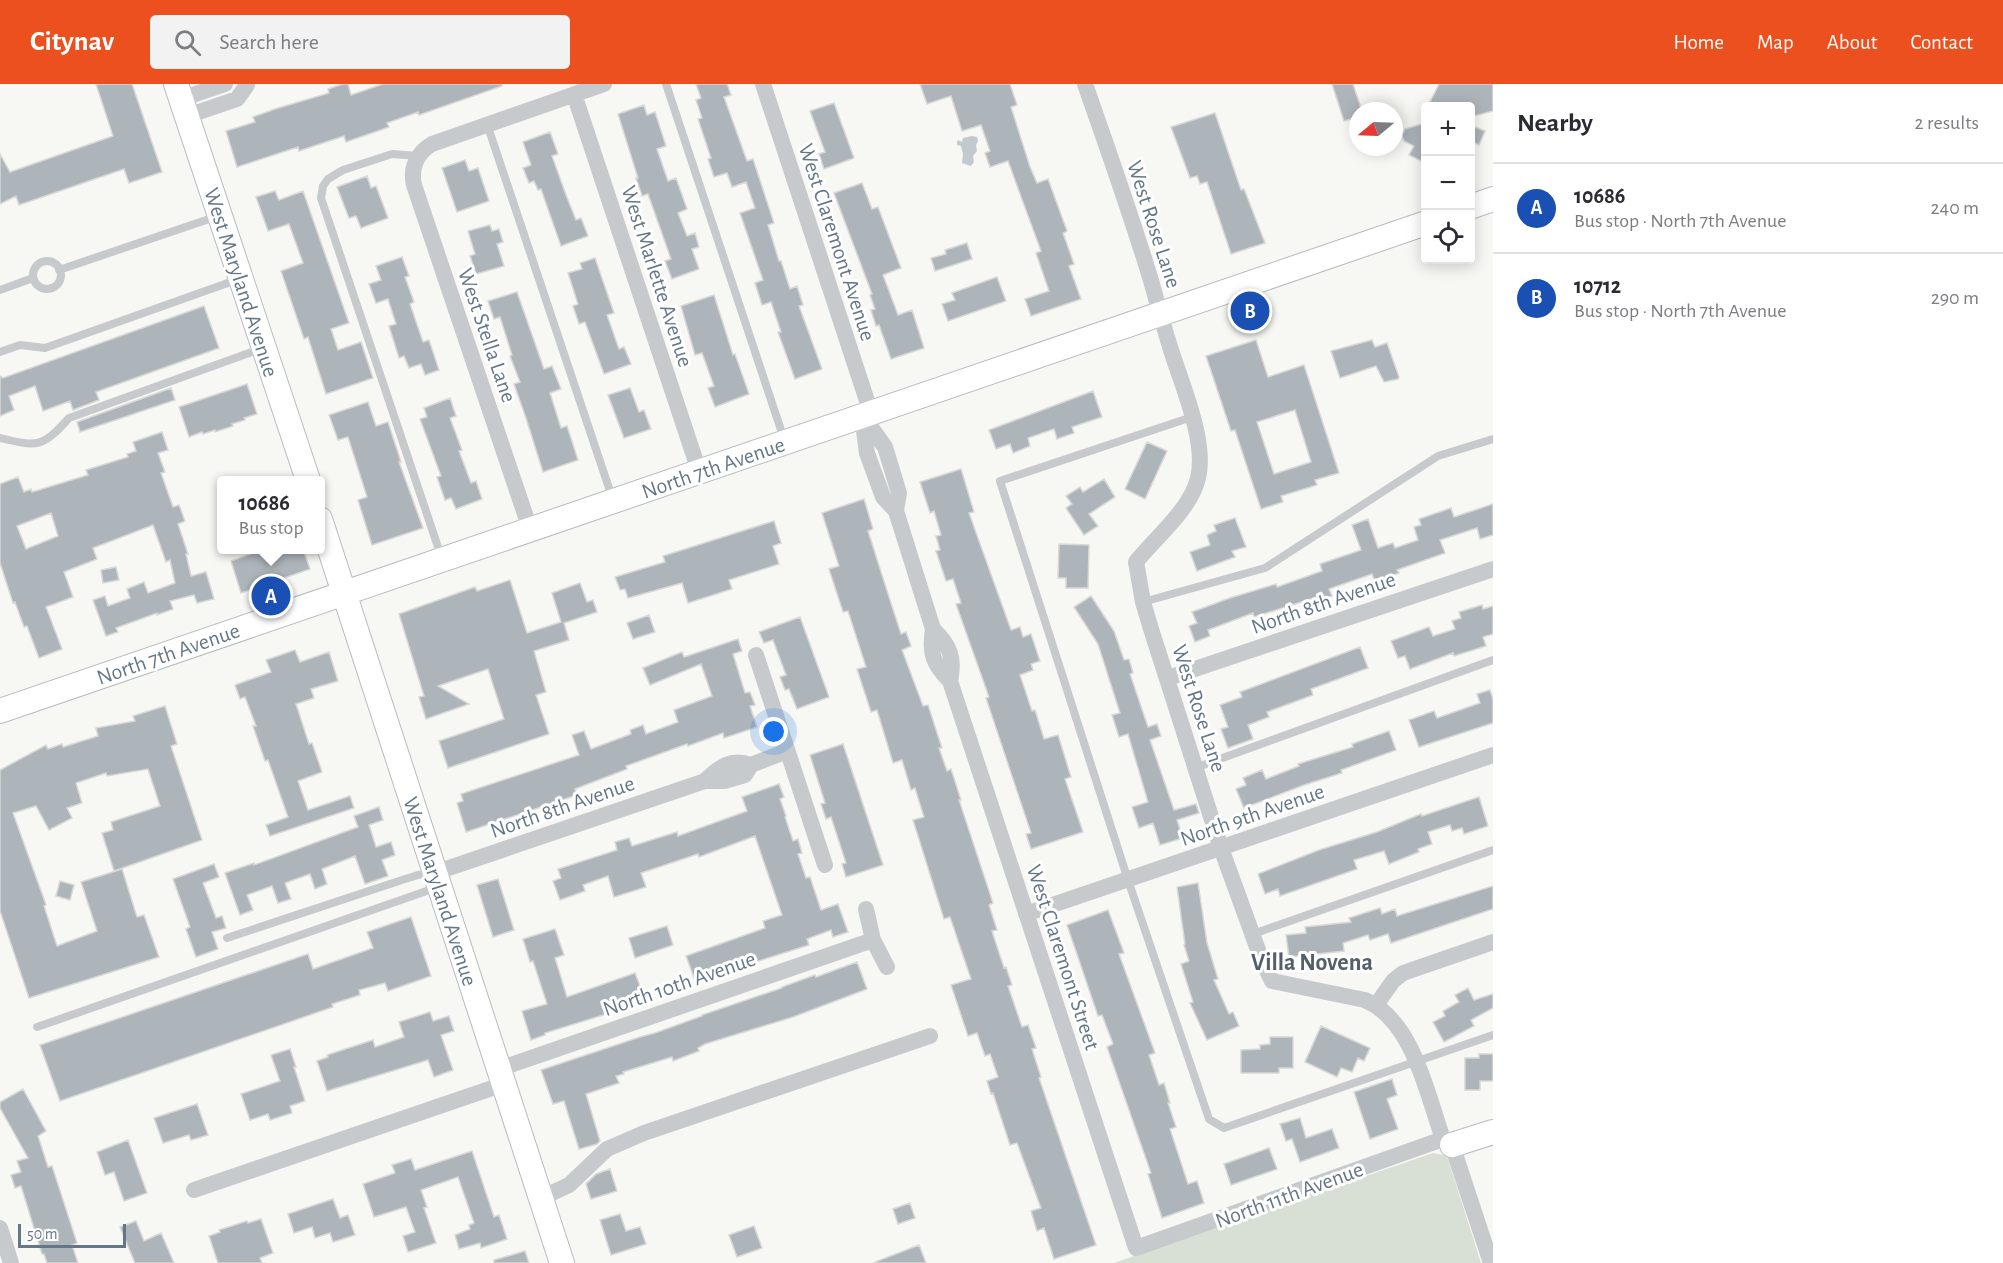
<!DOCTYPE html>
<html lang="en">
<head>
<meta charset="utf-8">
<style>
  body { margin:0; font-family:"Alegreya Sans",sans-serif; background:#f2f2f3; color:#2b2b33 }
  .controls { position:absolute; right:18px; top:18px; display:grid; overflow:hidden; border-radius:6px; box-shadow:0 3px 15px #0003 }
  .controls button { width:54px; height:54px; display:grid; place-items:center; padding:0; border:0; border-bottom:2px solid #e1e1e2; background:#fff; color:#2b2b33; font:30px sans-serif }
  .compass { position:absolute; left:1349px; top:18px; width:54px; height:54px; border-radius:50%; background:#fff; box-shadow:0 3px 15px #0003; rotate:251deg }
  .scale { position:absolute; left:18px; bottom:15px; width:108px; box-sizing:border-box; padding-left:6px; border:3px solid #647786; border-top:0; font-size:16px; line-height:21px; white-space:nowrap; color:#647786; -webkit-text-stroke:4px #fff; paint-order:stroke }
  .you { position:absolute; left:774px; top:648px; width:21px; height:21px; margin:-15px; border:4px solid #fff; border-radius:50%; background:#1a73e8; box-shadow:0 0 0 9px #1a73e833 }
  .badge { display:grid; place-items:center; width:39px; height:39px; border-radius:50%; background:#ec501f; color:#fff; font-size:20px; font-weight:700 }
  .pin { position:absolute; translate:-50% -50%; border:3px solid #fff; box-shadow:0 2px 6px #0006 }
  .popup { position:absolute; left:217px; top:392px; width:108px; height:78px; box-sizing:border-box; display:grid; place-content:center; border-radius:6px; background:#fff; filter:drop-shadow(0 2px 4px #0005); font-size:20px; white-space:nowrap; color:#7c7c81 }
  .popup b { font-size:22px; color:#2b2b33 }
  .popup::after { content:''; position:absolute; left:50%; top:100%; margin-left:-12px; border:12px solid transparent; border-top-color:#fff }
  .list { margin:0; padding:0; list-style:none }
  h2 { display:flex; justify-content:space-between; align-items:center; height:78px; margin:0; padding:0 24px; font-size:26px }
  h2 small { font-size:20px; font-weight:400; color:#7c7c81 }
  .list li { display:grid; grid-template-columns:39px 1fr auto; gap:18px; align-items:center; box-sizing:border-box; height:90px; padding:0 24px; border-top:2px solid #e1e1e2 }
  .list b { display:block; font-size:22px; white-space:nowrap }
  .list p { margin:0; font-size:20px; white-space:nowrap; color:#7c7c81 }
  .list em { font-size:20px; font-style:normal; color:#7c7c81 }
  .icon { flex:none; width:33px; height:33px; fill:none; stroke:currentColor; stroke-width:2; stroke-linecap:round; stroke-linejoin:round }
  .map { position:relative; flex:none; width:1493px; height:1179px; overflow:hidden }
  header { display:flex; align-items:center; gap:36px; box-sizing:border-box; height:84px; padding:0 30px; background:#ec501f; color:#fff }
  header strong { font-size:28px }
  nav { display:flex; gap:33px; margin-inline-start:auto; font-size:21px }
  .search { width:420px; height:54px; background:#f2f2f3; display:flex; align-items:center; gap:15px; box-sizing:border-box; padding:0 21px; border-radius:6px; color:#7c7c81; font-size:22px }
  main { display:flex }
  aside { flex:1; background:#fff }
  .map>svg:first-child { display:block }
  .green { fill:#d8dfd4 }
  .water { fill:#c0cacf }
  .building { fill:#adb5bb; stroke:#d8d8d6; stroke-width:1.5; fill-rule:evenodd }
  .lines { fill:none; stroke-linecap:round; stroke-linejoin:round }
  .secondary-casing { stroke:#b6bcc0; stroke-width:26 }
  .lane { stroke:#c6cacd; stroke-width:8 }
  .street { stroke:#c6cacd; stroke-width:16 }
  .secondary { stroke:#fff; stroke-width:24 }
  .labels { text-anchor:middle; stroke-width:6; stroke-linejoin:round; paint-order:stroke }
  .street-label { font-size:22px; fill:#647786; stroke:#fff }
  .neighbourhood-label { font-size:24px; font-weight:bold; fill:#53606b; stroke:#fff }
</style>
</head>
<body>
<header>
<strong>Citynav</strong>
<div class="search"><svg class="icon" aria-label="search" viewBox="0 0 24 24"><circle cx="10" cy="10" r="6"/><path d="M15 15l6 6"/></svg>Search here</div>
<nav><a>Home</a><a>Map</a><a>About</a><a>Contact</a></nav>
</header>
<main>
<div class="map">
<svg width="1493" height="1179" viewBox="0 0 1493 1179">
  <rect width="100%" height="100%" fill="#f7f7f3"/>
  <path class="green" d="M1433,1069L1447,1072L1481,1179H1114Z"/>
  <path class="water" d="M972,52L977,53L978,57L976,61L977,67L973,72L974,78L971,82L962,79L963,70L961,62L957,61V58L958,56L962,58L963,54Z"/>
  <path class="building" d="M96,0H132L162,88L129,99L124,85L19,121L16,112L0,120V70L10,88L113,52Z
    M343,0H348L351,11L383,0H502V2L419,31L418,28L387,39L389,43L346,58L344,52L299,67L298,63L237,83L226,47L255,38L253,33L275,25L329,9L328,5Z
    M696,0H727L731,11L724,13L747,77L753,75L774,139L768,141L779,177H781L790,205L797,202L803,221L799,222L822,285L795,295L778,248H781L771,218L762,221L755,199L763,196L740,129L755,124L746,98L732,103L727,89L714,93L708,75L711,74L698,35L702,34L696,16L701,14Z
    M920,0H1010L1017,21L1011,23L1030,83L1037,99L1048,95L1067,147L1063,149L1074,180L1069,182L1081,215L1031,232L1025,215L1049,207L1036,169L1041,167L1008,77L990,83L985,69L990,67L981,41L962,47L951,12L927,20Z
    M1332,0H1353L1362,27H1358V33L1344,37Z
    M1439,0H1493V27L1470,33V22H1428Z
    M834,19L854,74L824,85L819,70L825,68L810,27Z
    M644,21L647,31L655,28L666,62L657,65L668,97L676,94L687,125L678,129L687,152L695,149L699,163L692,165L699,185L672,195L665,177L671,175L648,110L642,112L636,94H638L618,30Z
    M1215,29L1241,106L1244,105L1265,159L1231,170L1207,98L1200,100L1197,92L1190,94L1171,43Z
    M1425,39V79L1409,71L1414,62L1404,57L1402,51L1405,45Z
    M1470,41L1485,47L1479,61L1470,57Z
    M550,48L558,70L552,72L566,111L576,136L581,134L588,152L561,162L541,105L538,106L534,97L529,99L523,84L531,81L523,58Z
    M465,76L469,87L478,84L489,117L457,128L442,84Z
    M367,92L371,104L376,102L388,134L361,144L356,132L349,134L337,103Z
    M862,99L872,125L878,123L901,184L883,191L898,231L912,226L924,264L891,275L879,241L876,242L871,226L875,225L870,211L872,210L834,109Z
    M275,107L279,116L303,107L349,239L331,245L338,266L361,258L373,294L326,310L308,253L304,255L281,187L303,179L289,140L268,147L256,113Z
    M490,141L492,147L499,145L503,158L497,160L504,182L476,190L470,172L475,170L468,147Z
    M967,159L972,175L935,187L931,174L946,170L945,166Z
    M402,173L409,192L405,193L414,218L410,220L423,258L429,256L439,286L425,291L421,280L409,284L404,272L399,274L389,242L396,240L388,215L376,219L369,200L381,196L376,182Z
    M595,174L614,229L607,231L619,265L624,263L631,280L604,290L585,238L579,240L573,222L578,220L568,189L582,185L580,179Z
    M997,193L1006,217L948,237L942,220L955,216L952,209Z
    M517,208L544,285L552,282L561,305L550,309L561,344L567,342L578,376L543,388L526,334L514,300L520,298L510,272L512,271L500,233L494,235L488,217Z
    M714,211L733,271L735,270L749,310L715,323L708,304L714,302L702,269L695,271L681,222Z
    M204,222L219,264L96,308L99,316L73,326L70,317L43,327L35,302L9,312L14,326L0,332V292L3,294Z
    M1256,256L1268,293L1304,281L1339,389L1315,396L1317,401L1281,412L1283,418L1261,425L1235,346L1231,347L1206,272ZM1295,326L1311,378L1274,390L1257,338Z
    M1372,256L1375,263L1387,259L1399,293L1398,295L1384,298L1376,282L1340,294L1331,267Z
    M247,300L257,330L244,334L245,336L232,340L233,342L215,348V346L203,350L202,348L189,353L179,323Z
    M171,304L175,316L80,348L77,338Z
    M630,304L639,328L644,326L651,345L624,354L608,311Z
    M1093,307L1102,333L1072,343L1074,349L1057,355L1054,345L1028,354L1030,362L1013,369L1010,360L996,365L989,346Z
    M450,314L456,332L450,334L462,366L459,367L471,399L476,397L482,415L456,425L451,414L445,416L437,393L441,392L420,335L427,333L424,324Z
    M368,318L376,342L388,338L401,378H399L423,444L372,461L358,416L367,413L348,353L338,356L329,331Z
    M162,348L168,366L158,369L165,388L161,389L173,423L179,421L185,437L178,440L188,470H186L191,492L206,488L214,515L197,519L194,511L170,517L173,525L157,531V529L116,544L118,548L106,552L93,516L105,512L108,522L130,514L127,505L144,498L148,509L175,499L170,476L166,478L153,441L93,464L97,475L64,488L73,513L46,523L62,565L39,574L27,542L24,543L15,518L13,519L0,479V400L18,393L24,408L31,405L32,408L88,391L86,386L128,373L127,370L136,367L133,358ZM51,429L58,452L26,465L17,442Z
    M1147,358L1167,367L1145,415L1125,405Z
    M961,385L974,428L969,429L1011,546L1020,543L1023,553L1031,550L1040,577L1031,580L1033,586L1020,591L1032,627L1035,626L1044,655L1058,651L1071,693L1065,695L1083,748L1031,765L1026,750L1031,749L986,614L989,613L956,520L961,519L953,495L946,497L936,467L940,466L936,452L941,451L934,427L930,429L920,398Z
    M1104,395L1115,413L1089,430L1098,442L1084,451L1066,424L1072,420L1066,412L1080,403L1083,408Z
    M864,415L873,445L868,447L889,513L901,550L906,548L911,562L902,566L923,622L928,621L942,664H939L947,687L951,685L961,716H959L993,819L989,821L997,846L992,847L1004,884L1006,883L1012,901L1008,902L1022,943L1028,941L1036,964L1032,965L1041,993L1039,994L1096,1161L1054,1175L1044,1144L1037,1147L1031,1127L1041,1124L1017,1059L1010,1061L993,1009L991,1010L987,997L998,993L990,970L985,972L977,949L968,952L951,901L971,895L950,833L944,835L913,736L924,733L915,704L911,706L902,676L893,679L877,626L871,628L857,585L866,583L848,527L843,528L829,485L839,482L822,429Z
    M1493,420V451L1480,455L1477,444L1440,456L1445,469L1397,486L1399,489L1375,498L1372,490L1329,505L1332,512L1316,518L1314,514L1254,533L1253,529L1208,546L1210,552L1195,558L1189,542L1197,539L1192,528L1230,514L1276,500L1277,503L1322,487L1320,480L1361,466L1352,441L1368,435L1378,464L1393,459L1395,464L1418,456L1414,443L1421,441L1419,435L1451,424L1454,433Z
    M1235,434L1246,463L1232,467L1235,473L1197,487L1190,468L1210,461L1207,451L1216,447L1214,441Z
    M774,437L781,459L773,462L779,480L729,496L732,505L688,519L682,499L628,514L625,505L620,506L615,493L665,478L663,472Z
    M1059,460L1089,461L1088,504H1066V494H1058Z
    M255,465H303L310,485L241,509L231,477L256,468Z
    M116,483L119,496L103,499L101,486Z
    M510,496L527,549L561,538L552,509L580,499L587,518L593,516L597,528L564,539L569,556L534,567L546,608L536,611L549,650L448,684L439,657L504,635L489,588L488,585L438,602L469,620L426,635L419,613L424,612L399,530L475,503L477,507Z
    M1091,512L1114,547L1124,576L1129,575L1133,589L1130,590L1148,643L1157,640L1161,652L1150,656L1174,726L1196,720L1199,729L1177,736L1183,754L1160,761L1153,739L1139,744L1132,723L1148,718L1128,650L1119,653L1112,631L1120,629L1098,560L1074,523Z
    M1482,521L1483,525L1493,522V550L1483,553L1486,562L1454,572L1453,569L1410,585L1405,572L1398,574L1391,557L1429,543L1433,552L1455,545L1452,537L1461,534L1459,528Z
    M649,531L655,548L633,555L627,539Z
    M800,533L829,613L797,625L789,605L785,606L780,593L786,591L773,556L764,559L759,548Z
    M738,555L742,567L733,570L745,609L750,608L755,621L750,622L757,643L724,654L723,649L688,662L687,660L626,682L627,685L575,705L577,711L466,748L457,719L463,717L461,710L579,671L572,651L584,647L591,665L631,650L630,646L643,641L646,650L678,638L674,626L712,612L701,580L650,601L643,584L682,568L684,573Z
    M1360,563L1368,584L1311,605L1313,611L1267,628L1269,633L1248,641L1253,655L1228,664L1221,645L1228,643L1220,621L1242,613L1240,608Z
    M295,566L300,578L329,568L338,597L311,605L314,614L296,620L309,660L312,659L322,688L298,697L308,726L350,712L354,724L270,752L266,741L288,733L268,676L265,677L253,642H256L245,613L240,615L235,601L271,588L266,576Z
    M1490,606L1493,615V639L1419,663L1409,636L1434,627L1437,634L1480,619L1477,610Z
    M165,622L177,660L171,662L202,756L114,787L102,749L113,746L111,738L160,722L148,685L107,692L106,689L76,699L82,719L67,724L72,734L49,746L36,722L13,729L46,821L44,822L57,862L97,847L81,798L122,785L137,833L144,831L159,873L29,914L0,827V686L46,661L48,665L62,660L63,663L98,652L96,644L135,637L133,632Z
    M1389,647L1396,666L1341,686L1342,689L1304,701L1244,724L1236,705L1246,701L1243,694L1262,686L1266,695L1299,682L1298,680L1353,663L1352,660Z
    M843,660L883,781L846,793L842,780L846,779L831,733L826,735L821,720L825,719L810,671Z
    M779,700L784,713L780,715L786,732L785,733L793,757L798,755L802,769L798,770L806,794L810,793L821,826L838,820L848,848L833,853L831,846L807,855L809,861L730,886L696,899L686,872L765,844L763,837L782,831L755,752L699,773L698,770L641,789L646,803L614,813L608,792L583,801L585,807L560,816L553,797L561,794L558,785L617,766L615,758L629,754L632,762L677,748L678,752L747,727L742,713Z
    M1479,713L1488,742L1464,750L1462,744L1452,747L1450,741L1428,748L1432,760L1418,765L1419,768L1389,780L1384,767L1354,776L1357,785L1280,812L1278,805L1265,810L1258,790L1319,766L1377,748L1421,730L1422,732Z
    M379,723L383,736L369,741L376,763L391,758L395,771L382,776L388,792L365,800L355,772L322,785L327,800L315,805L310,790L285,799L291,815L278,819L272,802L247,811L253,826L240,831L225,789L254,779V781L358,743L354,732Z
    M214,780L219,793L203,799L216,834L222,832L226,844L212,848L218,865L196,873L186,845L190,843L173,795Z
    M498,795L514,846L493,853L477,801Z
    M60,797L74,801L70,816L56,812Z
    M1198,799L1207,859L1218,895L1214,896L1229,930L1233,928L1239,942L1207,956L1190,919L1193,918L1181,880L1189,877L1184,861L1185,860L1177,803Z
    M1493,802V825L1391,859L1388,850L1370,856L1368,851L1343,859L1344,867L1289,873L1286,851L1306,849L1305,843L1351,838L1349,834L1380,824L1382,830L1395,825L1397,832Z
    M1108,826L1124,869L1119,870L1155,969L1149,971L1159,1001L1164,999L1170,1019H1168L1176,1043L1170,1045L1188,1100L1197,1097L1204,1119L1162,1134L1148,1090L1151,1089L1107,963L1113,960L1102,931L1098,932L1067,841Z
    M411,833L431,892L388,907L385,899L359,906L360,911L332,920L333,923L60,1017L40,961L308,870L313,885L373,864L367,848Z
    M667,842L673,861L635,874L629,854Z
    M555,845L564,871L555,874L567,913L635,889L643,910L623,917L626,924L545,949V951L531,956L522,927L547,920L533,877L530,878L523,855Z
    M857,878L867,905L793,933L705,960L698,964L699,967L673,977L672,973L623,988L624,990L616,992L619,999L586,1010L600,1057L597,1060L579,1065L564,1017L553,1020L541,986L640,953L655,949L702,932V931L782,904V903L815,891L816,893Z
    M1468,904L1474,916L1493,910V924L1471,936L1474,942L1444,958L1433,938L1445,932L1443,927L1459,918L1455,911Z
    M430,928L433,937L449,932L454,947L441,951L453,986L434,993L428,976L327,1007L317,977L328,973L327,971L373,956L375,963L404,953L399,938Z
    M1321,942L1370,964L1364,977L1358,974L1352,988L1341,984L1337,993L1305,978Z
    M1270,953H1293V984H1279V989H1241V966L1260,965V961L1270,960Z
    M290,965L296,983H294L305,1017L290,1022L292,1029L270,1036L268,1030L250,1036L241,1010L280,997L271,971Z
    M1479,970H1493V997H1480V1006H1465V974H1479Z
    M1392,995L1397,1011L1387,1015L1398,1045L1370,1055L1354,1008Z
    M23,1005L46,1047L38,1052L48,1083L52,1082L77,1159L72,1161L78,1179H47L44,1170H42L21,1102L15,1104L11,1091L21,1088L17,1077L28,1074L0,1024V1018Z
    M197,1020L208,1051L191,1056L189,1051L163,1059L154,1034Z
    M1300,1034L1306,1054L1332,1045L1339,1064L1300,1078L1292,1055L1286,1057L1280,1040Z
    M128,1056L147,1109L124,1117L114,1088L105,1091L97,1068Z
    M1269,1064L1277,1085L1231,1101L1224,1080Z
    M472,1067L494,1133L499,1131L507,1155L481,1164L480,1159L459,1165L455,1151L470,1145L469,1141L474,1139L458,1093L421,1106L427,1123L424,1124L436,1159L408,1168L403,1152L415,1148L406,1123L374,1133L363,1100L395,1089L392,1081L411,1075L415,1086Z
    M610,1085L617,1107L591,1115L586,1100L596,1090Z
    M333,1115L340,1134L348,1131L355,1151L333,1158L330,1149L315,1154L312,1143L294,1149L288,1130Z
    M910,1119L915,1134L898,1140L893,1125Z
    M620,1130L626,1147L640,1143L646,1160L611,1171L600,1136Z
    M261,1135L273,1169L260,1174L262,1179H218L209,1152L220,1148L219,1146L247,1137L248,1139Z
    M136,1137L144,1157L161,1149L174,1179H135L120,1143Z
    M754,1142L762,1164L737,1173L729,1151Z
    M919,1161L926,1179H875V1178Z
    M525,1167L529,1179H494V1176Z"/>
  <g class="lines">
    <defs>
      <path id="secondary" d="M176,0L308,396
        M1470,123L1493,115
        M320,435L562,1179
        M0,627L1426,139
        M1452,1061L1493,1048"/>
    </defs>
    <use href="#secondary" class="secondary-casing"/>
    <path class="lane" d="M666,0L784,355
      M487,40L613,416
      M419,72L392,70L343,86L328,95L323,102L321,114L442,475
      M33 191a14 14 0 1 1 28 0a14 14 0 1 1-28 0Z
      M59,186L218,132
      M0,206L33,194
      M0,268L20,261L45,264L239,195
      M1192,333L1000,397L1128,796L1209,1035L1224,1044L1493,951
      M0,354C38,363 42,364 69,334L263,264
      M1143,518L1265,484L1438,372L1493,355
      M1195,684L1493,576
      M1253,850L1493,766
      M227,854L402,796L418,791L434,789
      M37,943L438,803"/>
    <path class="street" d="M763,0L871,329
      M1085,0C1108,66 1132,133 1152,200C1158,222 1164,244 1171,266C1182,301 1207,358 1198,394C1191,425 1155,454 1136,478L1143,518L1151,545L1221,764L1261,874L1272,897L1365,916C1413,936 1427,1010 1443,1055L1452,1061L1491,1179
      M574,10L699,387
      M181,15L225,0
      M187,32L237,15L247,1
      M862,332L867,369L883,413L896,427L933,545C929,569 933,580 950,597L1136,1164L1443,1055
      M865,335L885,363L899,409L896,427
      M530,445L414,101C410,84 417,69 432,60L604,0
      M933,545C950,561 955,574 950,597
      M756,571L825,781
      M1168,594L1493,485
      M705,697C719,683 731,674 751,681
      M434,789L705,697H724L745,691L751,681L787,667
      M866,825L873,856L887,883
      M1026,830L1493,671
      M1376,921L1393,897L1403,889L1493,858
      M499,985L873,856
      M194,1106L504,1000
      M541,1114L569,1101L607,1065L644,1049L930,952
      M0,1144L11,1179"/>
    <use href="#secondary" class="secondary"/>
  </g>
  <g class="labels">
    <g class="street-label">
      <text transform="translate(1155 140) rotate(72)" y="8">West Rose Lane</text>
      <text transform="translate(838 158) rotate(72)" y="8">West Claremont Avenue</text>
      <text transform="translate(658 192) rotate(72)" y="8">West Marlette Avenue</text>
      <text transform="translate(242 198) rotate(72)" y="8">West Maryland Avenue</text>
      <text transform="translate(488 251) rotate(71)" y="8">West Stella Lane</text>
      <text transform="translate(713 383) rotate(-19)" y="8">North 7th Avenue</text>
      <text transform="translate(1323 518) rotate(-19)" y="8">North 8th Avenue</text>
      <text transform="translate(168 569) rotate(-19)" y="8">North 7th Avenue</text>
      <text transform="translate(1200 624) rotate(72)" y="8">West Rose Lane</text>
      <text transform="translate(562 722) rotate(-19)" y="8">North 8th Avenue</text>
      <text transform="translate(1252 730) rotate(-19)" y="8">North 9th Avenue</text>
      <text transform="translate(441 807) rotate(72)" y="8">West Maryland Avenue</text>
      <text transform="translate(1064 873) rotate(72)" y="8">West Claremont Street</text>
      <text transform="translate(679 899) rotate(-19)" y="8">North 10th Avenue</text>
      <text transform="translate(1289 1110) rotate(-20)" y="8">North 11th Avenue</text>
    </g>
    <g class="neighbourhood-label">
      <text x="1312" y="886">Villa Novena</text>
    </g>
  </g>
</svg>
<div class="controls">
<button>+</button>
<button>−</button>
<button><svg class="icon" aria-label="locate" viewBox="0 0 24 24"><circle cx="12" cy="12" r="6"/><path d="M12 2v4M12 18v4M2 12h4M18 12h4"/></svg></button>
</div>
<svg class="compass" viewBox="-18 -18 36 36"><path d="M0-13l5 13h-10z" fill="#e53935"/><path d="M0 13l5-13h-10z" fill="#7c7c81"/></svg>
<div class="scale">50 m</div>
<div class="you"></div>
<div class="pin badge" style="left:271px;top:512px;background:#1a4fb4">A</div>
<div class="popup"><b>10686</b>Bus stop</div>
<div class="pin badge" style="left:1250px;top:227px;background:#1a4fb4">B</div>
</div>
<aside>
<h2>Nearby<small>2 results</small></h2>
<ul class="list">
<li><span class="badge" style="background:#1a4fb4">A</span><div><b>10686</b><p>Bus stop · North 7th Avenue</p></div><em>240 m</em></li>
<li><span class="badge" style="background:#1a4fb4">B</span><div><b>10712</b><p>Bus stop · North 7th Avenue</p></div><em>290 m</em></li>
</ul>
</aside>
</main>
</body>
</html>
